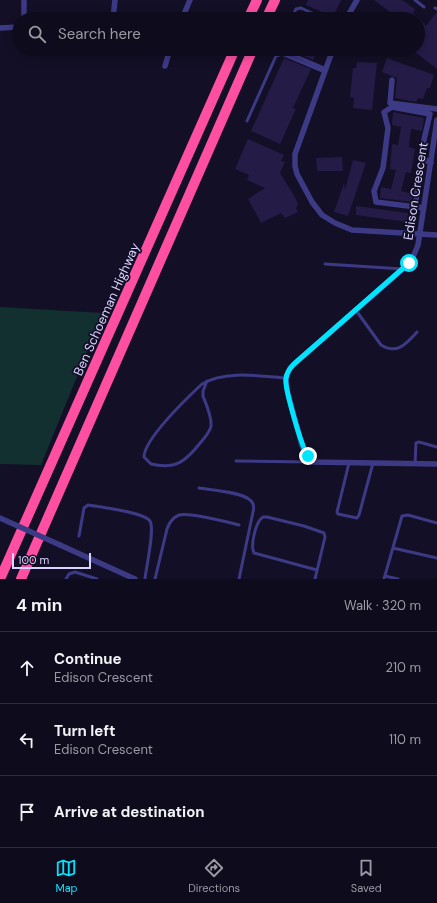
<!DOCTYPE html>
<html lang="en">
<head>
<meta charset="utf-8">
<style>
  body { margin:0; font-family:"DM Sans",sans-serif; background:#171425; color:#f1f3f6 }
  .scale { position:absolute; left:12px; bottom:10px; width:79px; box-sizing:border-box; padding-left:4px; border:2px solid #d9d4ff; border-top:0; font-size:11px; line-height:14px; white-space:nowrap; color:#d9d4ff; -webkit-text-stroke:3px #130f26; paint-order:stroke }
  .stop { position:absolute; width:12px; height:12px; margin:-9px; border:3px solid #00e5ff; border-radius:50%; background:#fff }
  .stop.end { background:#00e5ff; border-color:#fff; box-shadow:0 1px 4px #0008 }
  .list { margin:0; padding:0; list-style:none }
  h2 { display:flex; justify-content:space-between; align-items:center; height:52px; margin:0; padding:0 16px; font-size:17px }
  h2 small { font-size:13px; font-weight:400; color:#9b9ba3 }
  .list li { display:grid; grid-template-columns:26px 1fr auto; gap:12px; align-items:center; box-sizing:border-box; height:72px; padding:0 16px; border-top:1px solid #2e2b3b }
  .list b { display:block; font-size:15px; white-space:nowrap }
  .list p { margin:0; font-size:13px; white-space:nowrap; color:#9b9ba3 }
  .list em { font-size:13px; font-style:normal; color:#9b9ba3 }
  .icon { flex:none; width:22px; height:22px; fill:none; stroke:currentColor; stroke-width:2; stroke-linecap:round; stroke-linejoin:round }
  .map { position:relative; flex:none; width:437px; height:579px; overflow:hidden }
  .search { position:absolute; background:#0e0b1c; box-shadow:0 2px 10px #0003; left:12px; right:12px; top:12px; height:44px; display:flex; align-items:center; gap:10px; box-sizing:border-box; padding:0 14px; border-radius:22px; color:#9b9ba3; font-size:15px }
  .sheet { height:268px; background:#0e0b1c }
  nav { display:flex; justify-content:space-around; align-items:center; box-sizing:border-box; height:56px; border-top:1px solid #2e2b3b; background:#0e0b1c; font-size:11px; color:#9b9ba3 }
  nav a { display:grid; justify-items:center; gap:2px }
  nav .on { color:#00e5ff }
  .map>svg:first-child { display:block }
  .green { fill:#12302f }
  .building { fill:#241b47 }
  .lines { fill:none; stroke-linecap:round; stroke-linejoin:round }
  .lane { stroke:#3d3a85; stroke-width:3 }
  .street { stroke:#3d3a85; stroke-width:5.5 }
  .highway { stroke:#ff4fa3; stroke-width:10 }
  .street-bridge { stroke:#3d3a85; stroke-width:5.5 }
  .route { stroke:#00e5ff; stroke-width:5 }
  .labels { text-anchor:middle; stroke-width:3.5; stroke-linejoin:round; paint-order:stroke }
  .street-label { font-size:13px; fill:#d9d4ff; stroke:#130f26 }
</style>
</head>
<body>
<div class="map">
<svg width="437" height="579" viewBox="0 0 437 579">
  <rect width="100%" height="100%" fill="#130f26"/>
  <path class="green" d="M0,307L103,313L41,465L0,464Z"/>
  <path class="building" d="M308,0H341L333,17L306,5Z
    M374,0H402L415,9L413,13L426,26L437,12V69L411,49H418V19H399Z
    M303,14L316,19H301Z
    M287,49H318L313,60Z
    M284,58L311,69L293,108L296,109L280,144L251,131Z
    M387,58L434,75L430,88H427L423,99L418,98L416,102L395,98L397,78L382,72Z
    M357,62L377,63L372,110L353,108L354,98L350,97L353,68H356Z
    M393,112L424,118L422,131L411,129L409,147L415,149L411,173L406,172L401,191L413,194L411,202L380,198L381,187L391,189L396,170L390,169L392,144L398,145L401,127L392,125Z
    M248,139L284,155L281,161L285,162L280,173L295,197L298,204L296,208L298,212L285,218L281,213L261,223L248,199L265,188L247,180L249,175L235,169Z
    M342,157L343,171H317L316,158Z
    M353,160L366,163L348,216L334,212L344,183L345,190Z
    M356,206L408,213L407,222L356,215Z"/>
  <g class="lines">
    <path class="lane" d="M415,0L424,7
      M435,8L437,9
      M291,19L296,9L301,8L325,19
      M373,19L376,16
      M282,49L284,51L326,69
      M247,121L276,56L282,54L325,72
      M325,264L403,269
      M355,309L381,345C397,355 406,344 417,332
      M207,381L203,391V396C206,404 212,417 211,426C210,432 205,437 201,442C186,461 176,470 151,464L144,457C144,439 188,397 202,384C225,370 260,376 286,378
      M236,461L310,462
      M349,463L337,512L338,514L357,518L359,515L373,463
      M415,464L416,443L419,442L437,447
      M199,488C212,490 241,492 250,500C254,503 254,508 253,512L239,579
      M79,536L84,508L88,505C99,507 144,512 150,521C155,529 146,568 145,579
      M393,548L437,558
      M385,576L398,579
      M66,579L69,574L75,572L97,579
      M155,579L167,529C169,523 172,518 179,515C187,512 228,522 239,525
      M315,579L325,537L324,533L304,526L267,517H263C256,521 250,545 254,553L317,570
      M384,579L402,516L408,515L437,523"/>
    <path class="street" d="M24,19V0
      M113,19L115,0
      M182,19L190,0
      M346,19L357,0
      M0,28L19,27
      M333,49L295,154V166L297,174L312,202L322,215L335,223L352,230L437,235
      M165,66L170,49
      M392,80L390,103L437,109
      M437,120L418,245L413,257L403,269L294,364L290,368L286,378L287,390L302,446L311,462L437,464
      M415,207L422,158
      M424,208L376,202L374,191L383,168L388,128L384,112L392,107L430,114L420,157L431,163
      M60,545L135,579"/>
    <path class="highway" d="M248,19L257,0
      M266,19L275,0
      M0,579L235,49
      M21,579L253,49"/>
    <path class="street-bridge" d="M0,518L60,545"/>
  </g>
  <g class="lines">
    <path class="route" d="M308,456C302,448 284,387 286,378C287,372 290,368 294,364L409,263"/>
  </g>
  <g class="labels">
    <g class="street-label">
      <text transform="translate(415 191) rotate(-81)" y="5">Edison Crescent</text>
      <text transform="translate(106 309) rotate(-66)" y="5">Ben Schoeman Highway</text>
    </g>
  </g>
</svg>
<div class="scale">100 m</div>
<div class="stop" style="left:409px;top:263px"></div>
<div class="stop end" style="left:308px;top:456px"></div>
<div class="search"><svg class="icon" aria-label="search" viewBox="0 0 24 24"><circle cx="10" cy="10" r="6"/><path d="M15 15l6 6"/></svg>Search here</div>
</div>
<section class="sheet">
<h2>4 min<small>Walk · 320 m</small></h2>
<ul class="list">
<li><svg class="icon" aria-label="ahead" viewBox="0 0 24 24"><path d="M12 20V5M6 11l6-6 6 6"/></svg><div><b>Continue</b><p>Edison Crescent</p></div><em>210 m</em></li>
<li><svg class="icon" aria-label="left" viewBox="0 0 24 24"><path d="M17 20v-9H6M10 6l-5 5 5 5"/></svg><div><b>Turn left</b><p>Edison Crescent</p></div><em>110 m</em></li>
<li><svg class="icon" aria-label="arrive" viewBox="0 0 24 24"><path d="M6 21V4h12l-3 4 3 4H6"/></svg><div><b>Arrive at destination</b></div></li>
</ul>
</section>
<nav>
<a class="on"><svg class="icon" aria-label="map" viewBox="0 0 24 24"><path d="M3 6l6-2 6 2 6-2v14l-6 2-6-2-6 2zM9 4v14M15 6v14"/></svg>Map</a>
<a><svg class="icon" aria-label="directions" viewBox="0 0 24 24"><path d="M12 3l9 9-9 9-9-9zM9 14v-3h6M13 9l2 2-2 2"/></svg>Directions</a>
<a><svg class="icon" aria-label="saved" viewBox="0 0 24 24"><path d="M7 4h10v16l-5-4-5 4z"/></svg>Saved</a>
</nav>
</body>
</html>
